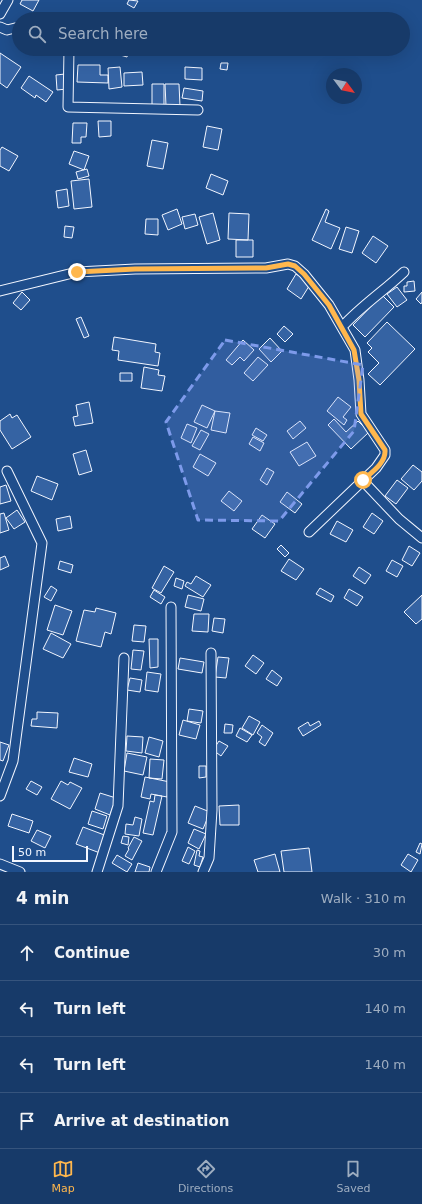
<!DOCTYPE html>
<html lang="en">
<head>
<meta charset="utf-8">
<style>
  body { margin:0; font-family:"DejaVu Sans",sans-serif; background:#244571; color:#f1f3f6 }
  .compass { position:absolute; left:326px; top:68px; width:36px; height:36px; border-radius:50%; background:#173a69; box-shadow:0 4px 16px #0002; rotate:122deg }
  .scale { position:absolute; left:12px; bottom:10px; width:76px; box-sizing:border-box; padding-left:4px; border:2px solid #f2f6ff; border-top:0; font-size:11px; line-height:14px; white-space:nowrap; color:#f2f6ff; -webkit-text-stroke:3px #1f4e8c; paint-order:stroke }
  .stop { position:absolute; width:12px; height:12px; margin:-9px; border:3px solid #ffb74d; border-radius:50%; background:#fff }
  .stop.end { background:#ffb74d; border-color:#fff; box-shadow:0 1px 4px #0008 }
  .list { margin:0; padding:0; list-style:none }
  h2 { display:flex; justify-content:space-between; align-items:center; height:52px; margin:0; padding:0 16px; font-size:17px }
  h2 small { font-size:13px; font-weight:400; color:#9eadc0 }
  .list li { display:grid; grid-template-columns:26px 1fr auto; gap:12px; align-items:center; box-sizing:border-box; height:56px; padding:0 16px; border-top:1px solid #36547d }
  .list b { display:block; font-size:15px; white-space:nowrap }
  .list em { font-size:13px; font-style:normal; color:#9eadc0 }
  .icon { flex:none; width:22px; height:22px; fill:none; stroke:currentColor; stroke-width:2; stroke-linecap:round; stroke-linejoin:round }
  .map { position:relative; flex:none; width:422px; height:872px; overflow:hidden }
  .search { position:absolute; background:#173a69; box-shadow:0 4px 16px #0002; left:12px; right:12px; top:12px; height:44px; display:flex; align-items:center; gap:10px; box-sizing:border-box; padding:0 14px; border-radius:22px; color:#9eadc0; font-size:15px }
  .sheet { height:276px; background:#173a69 }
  nav { display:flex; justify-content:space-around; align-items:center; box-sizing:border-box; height:56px; border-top:1px solid #36547d; background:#173a69; font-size:11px; color:#9eadc0 }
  nav a { display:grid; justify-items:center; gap:2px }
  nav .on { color:#ffb74d }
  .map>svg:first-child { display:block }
  .building { fill:#3563a3; stroke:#f2f6ff }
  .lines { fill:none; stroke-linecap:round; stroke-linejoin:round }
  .street-casing { stroke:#f2f6ff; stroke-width:11 }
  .street { stroke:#1f4e8c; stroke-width:9 }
  .route { stroke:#ffb74d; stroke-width:5 }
  .marked { fill:#7d9aea; fill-opacity:0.2; stroke:#7d9aea; stroke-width:3; stroke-dasharray:8 5; stroke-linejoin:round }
</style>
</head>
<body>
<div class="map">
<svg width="422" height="872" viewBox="0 0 422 872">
  <rect width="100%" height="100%" fill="#1f4e8c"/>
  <path class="building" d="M22,0H39L33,11L20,4Z
    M129,0L138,1L134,8L127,4Z
    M47,49H59L60,53L47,54Z
    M111,49H129L127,57L110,52Z
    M206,49H221L220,54L206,51Z
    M0,53L21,67L7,88L0,83Z
    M221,63H228L227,70L220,69Z
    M78,65H100V75H108V83L77,82Z
    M120,67L122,87L109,89L108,68Z
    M185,67L202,68V80L185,79Z
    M142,72L143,85L124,86V73Z
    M65,74L67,89L57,90L56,75Z
    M29,76L53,92L46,102L36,95L35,98L21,88Z
    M152,84H164V112H152Z
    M165,84H179L180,106H166Z
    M184,88L203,91L202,101L182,98Z
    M98,121H111V136L99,137Z
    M73,123H87L86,137H81V143H72Z
    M207,126L222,129L218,150L203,147Z
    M152,140L168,143L163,169L147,166Z
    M2,147L18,156L9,171L0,166V150Z
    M74,151L89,156L84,170L69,164Z
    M87,169L89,176L78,179L76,172Z
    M211,174L228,181L223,195L206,188Z
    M89,179L92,207L74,209L71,181Z
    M67,189L69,206L58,208L56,191Z
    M177,209L182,224L168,230L162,215Z
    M326,209L329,211L325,222L340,228L331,249L312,240Z
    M213,213L220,240L207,244L199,217Z
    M229,213L249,214L248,240L228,239Z
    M195,214L198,225L185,229L182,217Z
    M146,219H158V235L145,234Z
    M65,226L74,227L72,238L64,237Z
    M346,227L359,231L352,253L339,249Z
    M373,236L388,246L376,263L362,253Z
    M236,240H253V257H236Z
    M296,274L311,283L301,299L287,289Z
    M414,281L415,291L404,292V286H407V282Z
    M397,287L407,300L397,307L387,294Z
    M22,292L30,300L21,310L13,303Z
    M422,292V302L421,304L416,299Z
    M382,295L394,307L365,337L353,325Z
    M81,317L89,336L84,338L76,319Z
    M387,322L415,349L380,385L368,374L379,363L368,352L372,348L367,343Z
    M284,326L293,334L285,342L277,334Z
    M114,337L156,344L155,352L160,353L158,366L118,360L119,351L112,350Z
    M270,338L282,351L271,362L259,349Z
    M243,340L254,350L244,361L240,357L232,365L226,360Z
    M258,357L268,365L253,381L244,373Z
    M144,367L159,370L158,375L165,376L162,391L141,388Z
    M120,373H132V381H120Z
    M338,397L351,407L343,417L347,420L344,425L327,411Z
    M89,402L93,423L75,426L73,417L78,416L76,405Z
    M202,405L215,411L207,428L194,422Z
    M215,411L230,413L226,433L211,430Z
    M10,414L12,418L17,415L31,437L12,449L0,430V421Z
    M334,419L346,432L358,421L369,432L351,449L328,425Z
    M300,421L306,428L293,439L287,431Z
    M187,424L197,428L191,443L181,438Z
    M256,428L267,435L263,441L252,435Z
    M201,430L209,434L200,450L192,446Z
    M253,437L264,443L260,451L249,444Z
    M307,442L316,456L299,466L290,452Z
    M86,450L92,471L79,475L73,454Z
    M200,454L216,463L208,476L193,467Z
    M413,465L422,472V481L414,490L401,479Z
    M267,468L274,472L267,485L260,480Z
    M37,476L58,484L52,500L31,491Z
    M397,480L408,488L396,504L385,496Z
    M6,485L11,501L0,504V487Z
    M229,491L242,501L234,511L221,501Z
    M287,492L302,504L295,513L280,502Z
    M17,510L25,522L14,529L6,518Z
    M4,513L9,530L0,533V514Z
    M372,513L383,521L374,534L363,527Z
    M262,515L275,524L265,538L252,529Z
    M70,516L72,528L58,531L56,519Z
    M337,521L353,530L346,542L330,534Z
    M281,545L289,553L285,557L277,549Z
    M409,546L420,553L412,566L402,560Z
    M5,556L9,566L0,570V558Z
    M289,559L304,569L296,580L281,571Z
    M392,560L403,566L397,577L386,571Z
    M60,561L73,565L71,573L58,569Z
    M164,566L174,572L161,593L152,588Z
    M359,567L371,575L365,584L353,576Z
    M196,576L211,585L203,597L185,586L187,582L191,584Z
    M176,578L184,581L182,589L174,586Z
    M51,586L57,590L51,601L44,597Z
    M320,588L334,596L331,602L316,594Z
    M349,589L363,597L357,606L344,598Z
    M154,590L165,597L161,604L150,597Z
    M188,595L204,599L201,611L185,607Z
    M422,595V619L416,624L404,612Z
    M55,605L72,611L63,635L47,630Z
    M96,608L116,613L111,634L105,632L101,647L76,641L84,610L95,612Z
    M194,614H209L208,632L192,631Z
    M214,618L225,619L223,633L212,631Z
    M134,625L146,626L144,642L132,641Z
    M51,633L71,644L63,658L43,649Z
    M149,639H158V667L150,668Z
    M133,650L144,651L141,670L131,669Z
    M253,655L264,663L256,674L245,666Z
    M218,657L229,658L226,678L215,677Z
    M180,658L204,662L202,673L178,669Z
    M272,670L282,678L277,686L266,679Z
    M147,672L161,674L158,692L145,690Z
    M130,678L142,680L140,692L127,690Z
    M189,709L203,711L201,723L187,721Z
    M37,712L58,713L57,728L31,726L32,719H37Z
    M249,716L260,722L253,735L242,728Z
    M183,720L200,725L196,739L179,735Z
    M319,721L321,725L303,736L298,728L308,722L310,726Z
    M225,724L233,725L232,733H224Z
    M262,725L273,733L265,746L259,742L262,737L257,733Z
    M240,728L252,735L247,742L236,736Z
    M127,736L143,737L142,753L126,751Z
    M149,737L163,741L159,757L145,753Z
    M219,741L228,746L221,756L213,750Z
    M0,742L9,745L3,761L0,760Z
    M127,753L147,757L143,775L124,771Z
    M74,758L92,764L88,777L69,772Z
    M150,759L164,760L162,779L149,778Z
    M199,766H206V777L199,778Z
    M145,777L170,782L167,797L151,794L150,799L141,797Z
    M31,781L42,787L37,795L26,789Z
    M61,781L68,785L70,782L82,788L70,809L51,799Z
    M100,793L116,798L110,815L95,809Z
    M155,795L162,796L153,835L143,833L150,801L154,802Z
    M239,805V825H220L219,806Z
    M195,806L210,812L203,829L188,823Z
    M92,811L107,816L103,829L88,824Z
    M12,814L33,821L29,833L8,826Z
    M135,817L142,819L139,836L125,834L126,824L133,825Z
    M83,827L107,836L100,853L76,844Z
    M194,829L206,834L199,849L188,843Z
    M37,830L51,836L45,848L31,841Z
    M123,836L129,837L128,845L121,843Z
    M134,837L142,841L132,860L125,856L129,849L128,848Z
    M420,843L422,844L420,854L416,852Z
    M188,847L195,851L189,864L182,861Z
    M309,848L312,872H284L281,851Z
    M197,850L200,851L199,856L203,857L200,867L194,865Z
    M275,854L280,872H258L254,860Z
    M408,854L418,860L411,872L401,865Z
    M117,855L132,864L127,872L112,863Z
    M138,863L150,867L149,872H135Z"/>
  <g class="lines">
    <defs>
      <path id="street" d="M0,14L8,0
        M46,19H52
        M0,27L7,30L19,27
        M69,49L68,107L198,110
        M0,291L77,272L135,269L266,268L288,264L295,266L304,274L329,305L355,350L359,380L361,414L385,450V455L376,468L309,532
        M342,327C361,306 384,291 404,272
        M363,481L399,519L422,538
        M0,796L13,761L42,543L7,471
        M0,864L20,872
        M97,872L118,806L124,658
        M156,872L172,832L171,607
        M203,872L209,858L212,810L211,653"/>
    </defs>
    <use href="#street" class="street-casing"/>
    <use href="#street" class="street"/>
  </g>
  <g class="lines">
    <path class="route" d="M77,272L135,269L266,268L288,264L295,266L304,274L329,305L354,350L359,380L361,414L385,450C386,463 372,472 363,480"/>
  </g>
  <path class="marked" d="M225,340L363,365L354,431L279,521L198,520L166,422Z"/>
</svg>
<svg class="compass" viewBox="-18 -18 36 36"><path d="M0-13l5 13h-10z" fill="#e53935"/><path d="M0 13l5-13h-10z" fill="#9eadc0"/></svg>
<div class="scale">50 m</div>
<div class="stop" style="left:363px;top:480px"></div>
<div class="stop end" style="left:77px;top:272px"></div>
<div class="search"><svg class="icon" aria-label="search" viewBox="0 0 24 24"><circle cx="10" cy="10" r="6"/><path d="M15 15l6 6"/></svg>Search here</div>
</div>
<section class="sheet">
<h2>4 min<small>Walk · 310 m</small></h2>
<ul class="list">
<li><svg class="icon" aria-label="ahead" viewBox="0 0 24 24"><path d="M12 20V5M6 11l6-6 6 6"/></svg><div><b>Continue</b></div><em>30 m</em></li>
<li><svg class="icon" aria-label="left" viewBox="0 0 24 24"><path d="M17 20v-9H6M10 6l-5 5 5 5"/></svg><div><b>Turn left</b></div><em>140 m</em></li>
<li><svg class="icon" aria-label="left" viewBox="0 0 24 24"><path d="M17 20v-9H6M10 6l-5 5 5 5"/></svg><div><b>Turn left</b></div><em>140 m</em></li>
<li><svg class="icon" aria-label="arrive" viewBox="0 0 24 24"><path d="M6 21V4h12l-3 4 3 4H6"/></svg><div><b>Arrive at destination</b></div></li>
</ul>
</section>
<nav>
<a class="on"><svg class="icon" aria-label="map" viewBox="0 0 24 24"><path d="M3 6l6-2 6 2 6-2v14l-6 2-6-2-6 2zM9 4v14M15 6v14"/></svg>Map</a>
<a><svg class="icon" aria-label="directions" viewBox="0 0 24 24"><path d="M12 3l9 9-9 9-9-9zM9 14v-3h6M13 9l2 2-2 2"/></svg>Directions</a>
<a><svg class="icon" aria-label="saved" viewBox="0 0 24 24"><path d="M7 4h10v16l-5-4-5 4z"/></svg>Saved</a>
</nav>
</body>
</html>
